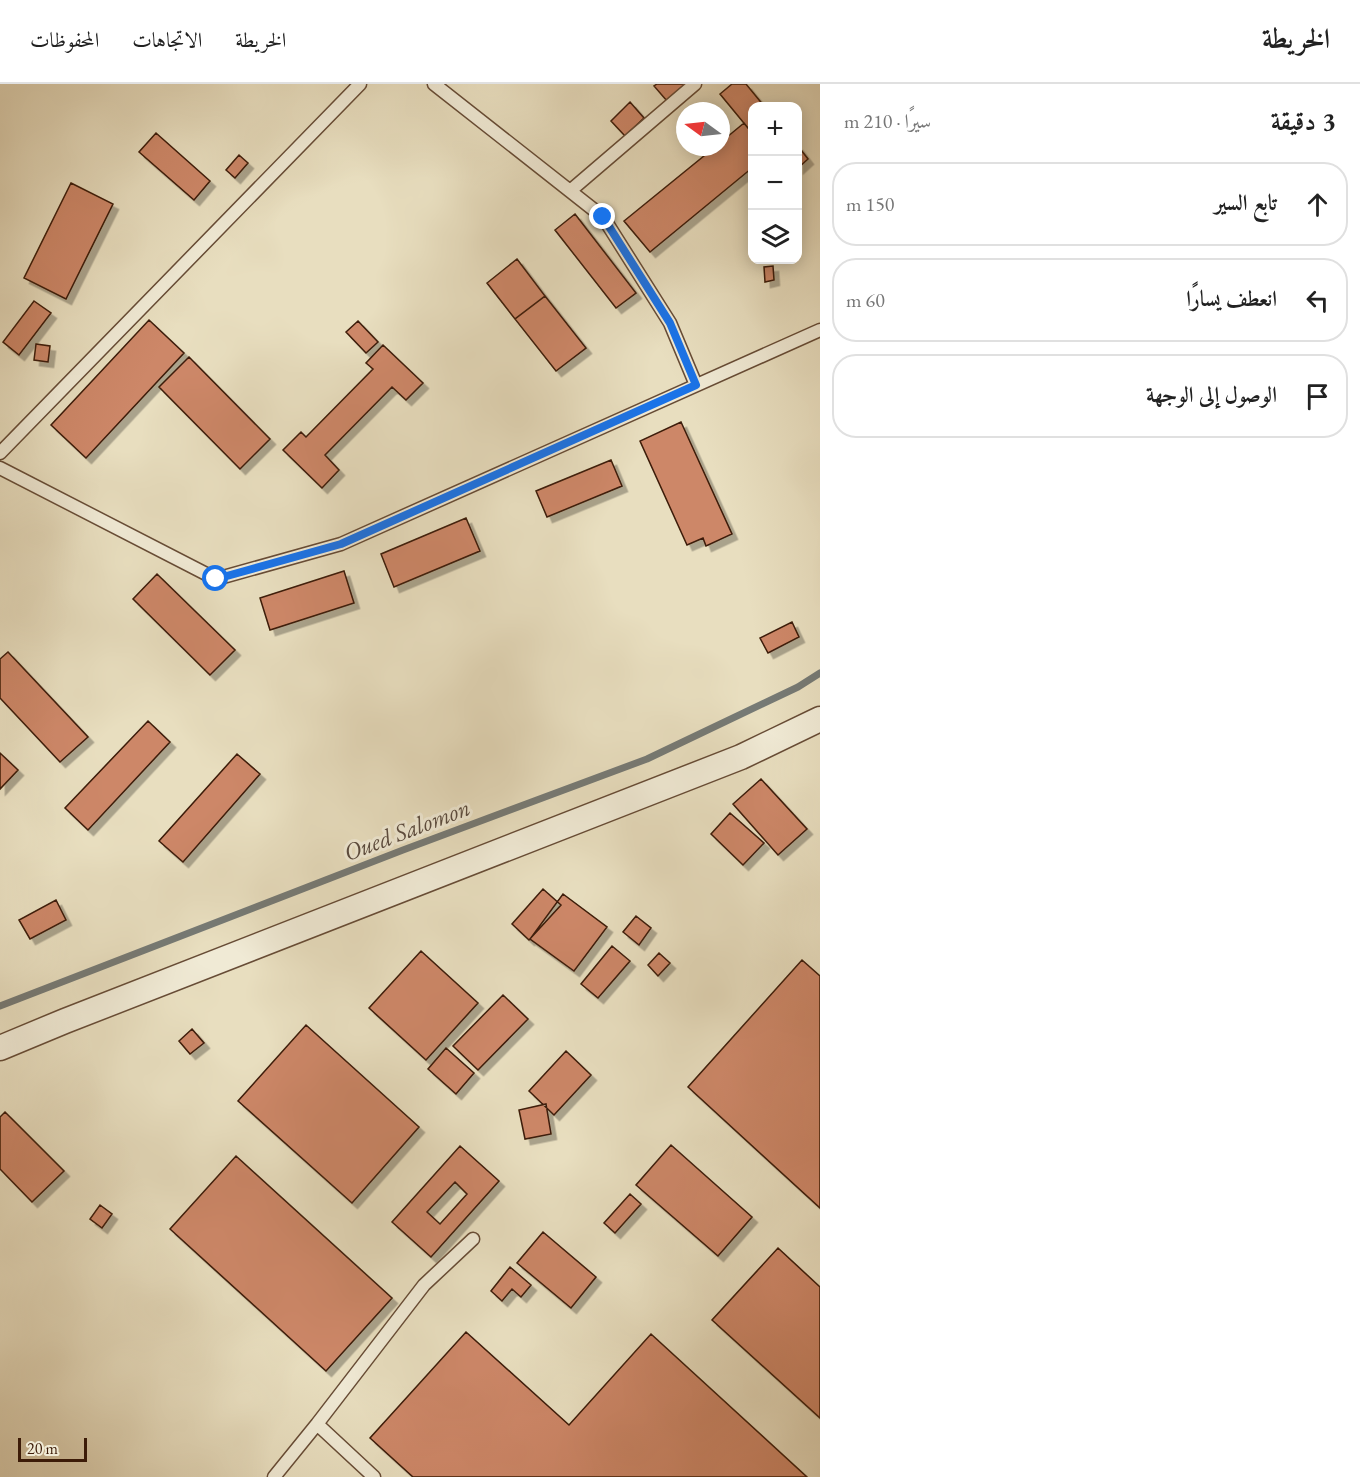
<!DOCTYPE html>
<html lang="ar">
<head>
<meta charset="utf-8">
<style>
  body { margin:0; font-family:"EB Garamond",Amiri,serif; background:#f6f6f6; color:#222; direction:rtl }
  .controls { position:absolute; right:18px; top:18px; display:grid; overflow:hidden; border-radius:12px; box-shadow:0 3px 15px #0003 }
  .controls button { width:54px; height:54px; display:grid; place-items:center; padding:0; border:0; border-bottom:2px solid #e0e0e0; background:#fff; color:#222; font:30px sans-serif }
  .compass { position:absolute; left:676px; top:18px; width:54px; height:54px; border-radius:50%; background:#fff; box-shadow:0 3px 15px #0003; rotate:285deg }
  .scale { position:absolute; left:18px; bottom:15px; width:69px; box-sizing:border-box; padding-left:6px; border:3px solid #3c1b08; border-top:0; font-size:16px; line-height:21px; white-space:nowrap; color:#3c1b08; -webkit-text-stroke:4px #f0ead5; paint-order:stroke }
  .stop { position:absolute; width:18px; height:18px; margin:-14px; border:4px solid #1a73e8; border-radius:50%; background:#fff }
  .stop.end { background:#1a73e8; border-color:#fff; box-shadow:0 2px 6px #0008 }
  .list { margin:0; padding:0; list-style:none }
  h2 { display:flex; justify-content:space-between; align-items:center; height:78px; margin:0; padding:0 24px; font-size:26px }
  h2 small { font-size:20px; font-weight:400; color:#767676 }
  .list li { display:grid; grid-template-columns:39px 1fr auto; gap:18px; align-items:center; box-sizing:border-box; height:84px; margin:0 12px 12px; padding:0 12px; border:2px solid #e0e0e0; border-radius:24px }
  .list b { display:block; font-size:22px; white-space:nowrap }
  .list em { font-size:20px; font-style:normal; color:#767676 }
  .icon { flex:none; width:33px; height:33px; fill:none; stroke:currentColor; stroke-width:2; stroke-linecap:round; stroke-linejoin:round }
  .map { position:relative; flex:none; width:820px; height:1393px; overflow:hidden; direction:ltr }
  header { display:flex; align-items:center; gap:36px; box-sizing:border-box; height:84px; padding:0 30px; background:#fff; border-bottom:2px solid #e0e0e0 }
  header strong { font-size:28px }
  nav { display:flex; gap:33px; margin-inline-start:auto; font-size:21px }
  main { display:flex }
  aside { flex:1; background:#fff }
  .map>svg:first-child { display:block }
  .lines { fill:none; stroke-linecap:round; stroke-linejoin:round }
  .stream { stroke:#767a75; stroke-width:7 }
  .building { fill:#cd8767; stroke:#3c1b08; stroke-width:1.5; fill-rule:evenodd; filter:url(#shadow) }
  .lane-casing { stroke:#674c36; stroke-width:15 }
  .street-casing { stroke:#674c36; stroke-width:27 }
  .lane { stroke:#f0ead5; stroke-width:12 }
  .street { stroke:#f0ead5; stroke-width:24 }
  .route { stroke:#1a73e8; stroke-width:8 }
  .labels { text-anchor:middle; stroke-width:6; stroke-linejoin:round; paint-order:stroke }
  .water-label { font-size:24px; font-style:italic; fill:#594a3e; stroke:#f0ead5 }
</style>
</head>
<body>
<header>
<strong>الخريطة</strong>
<nav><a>الخريطة</a><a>الاتجاهات</a><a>المحفوظات</a></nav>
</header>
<main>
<aside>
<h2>3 دقيقة<small>سيرًا · 210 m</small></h2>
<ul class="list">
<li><svg class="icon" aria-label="ahead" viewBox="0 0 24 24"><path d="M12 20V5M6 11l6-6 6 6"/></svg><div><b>تابع السير</b></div><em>150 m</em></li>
<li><svg class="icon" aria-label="left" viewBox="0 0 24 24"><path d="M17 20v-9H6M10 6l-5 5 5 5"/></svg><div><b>انعطف يسارًا</b></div><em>60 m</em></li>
<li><svg class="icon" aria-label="arrive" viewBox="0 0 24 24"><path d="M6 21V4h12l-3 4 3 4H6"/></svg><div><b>الوصول إلى الوجهة</b></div></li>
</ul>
</aside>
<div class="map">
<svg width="820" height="1393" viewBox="0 0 820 1393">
  <defs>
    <filter id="shadow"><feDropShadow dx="5.5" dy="5.5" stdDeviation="0" flood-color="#0004"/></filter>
  </defs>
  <rect width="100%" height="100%" fill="#e8debf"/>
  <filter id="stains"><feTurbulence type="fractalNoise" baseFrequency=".00333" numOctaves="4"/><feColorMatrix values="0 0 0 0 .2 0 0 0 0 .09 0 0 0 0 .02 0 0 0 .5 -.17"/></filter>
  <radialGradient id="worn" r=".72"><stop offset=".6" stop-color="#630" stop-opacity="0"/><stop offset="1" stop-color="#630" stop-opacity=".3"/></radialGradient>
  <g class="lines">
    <path class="stream" d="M0,922L403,766L647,675L798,603L820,589"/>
  </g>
  <path class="building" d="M657,0H687L667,17L654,2Z
    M732,0H746L764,22H752V49L720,10Z
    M630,18L644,34L625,52L611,37Z
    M744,39L752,49V84L650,168L624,137L715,63H721V58Z
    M156,49L210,97L194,116L139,68Z
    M798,62L808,75L798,84Z
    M239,71L248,79L235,94L226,86Z
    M71,99L113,120L66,215L24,194Z
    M575,130L636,209L616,224L555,146Z
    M517,175L545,212L515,235L487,199Z
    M773,182L774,196L765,198L764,183Z
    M545,212L586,264L556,287L515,235Z
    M34,217L51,229L19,271L3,258Z
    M149,236L184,269L86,374L51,341Z
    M358,237L378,258L366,269L346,248Z
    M36,260L50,262L48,278L34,276Z
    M383,261L423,299L406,316L392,303L325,371L339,386L322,404L283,366L301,348L306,353L373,285L366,279Z
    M189,273L270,355L240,385L159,303Z
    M681,338L732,450L706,462L703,454L687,461L640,357Z
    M611,376L622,402L547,433L536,407Z
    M466,434L480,467L394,503L381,470Z
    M344,487L354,519L270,546L260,514Z
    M157,490L235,566L210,591L133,515Z
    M792,538L799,553L768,569L760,554Z
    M8,568L88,653L60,678L0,614V575Z
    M148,637L170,658L88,746L65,724Z
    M0,669L18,686L0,705Z
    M237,670L260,690L183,778L159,757Z
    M761,695L807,745L778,771L733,720Z
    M730,729L764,759L743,781L711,750Z
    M543,805L561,821L529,856L512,840Z
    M563,810L607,843L574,887L530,855Z
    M56,816L66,836L30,855L19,836Z
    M636,832L651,844L639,861L623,848Z
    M612,862L630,877L598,914L581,900Z
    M421,867L478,919L426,976L369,924Z
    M659,869L670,879L658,892L648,881Z
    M802,876L820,892V1124L688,1003Z
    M503,911L528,935L478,986L453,962Z
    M306,941L419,1043L352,1119L238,1017Z
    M192,945L204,959L190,970L179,957Z
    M446,964L474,989L456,1010L428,985Z
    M566,967L591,991L554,1031L529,1007Z
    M546,1020L551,1050L525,1055L519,1026Z
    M5,1028L64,1087L32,1118L0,1085V1033Z
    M671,1061L752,1133L718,1172L636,1101Z
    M460,1062L499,1097L431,1173L392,1138ZM455,1098L467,1110L440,1140L427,1128Z
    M236,1072L392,1214L326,1287L170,1145Z
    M630,1110L641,1120L615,1149L604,1139Z
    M100,1121L112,1130L102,1144L90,1135Z
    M543,1148L596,1193L571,1224L517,1179Z
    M778,1164L820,1203V1334L712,1236Z
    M510,1183L531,1201L521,1213L512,1205L502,1217L491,1207Z
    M466,1248L569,1341L651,1250L807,1393H413L370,1354Z"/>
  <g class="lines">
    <defs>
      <path id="lane" d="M434,0L603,133L670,239L696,301
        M570,107L695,0
        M0,369L360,0
        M0,384L216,495L341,460L820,246
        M317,1340L374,1393
        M274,1393L317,1340L424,1201L473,1155"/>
      <path id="street" d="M0,964L65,937L741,673L820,635"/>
    </defs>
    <use href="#lane" class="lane-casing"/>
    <use href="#street" class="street-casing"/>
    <use href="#lane" class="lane"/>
    <use href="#street" class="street"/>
  </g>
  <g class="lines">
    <path class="route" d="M216,495L341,460L696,301L670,239L603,133"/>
  </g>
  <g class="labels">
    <g class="water-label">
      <text transform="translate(407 746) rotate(-21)" y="8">Oued Salomon</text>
    </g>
  </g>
  <rect width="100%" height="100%" filter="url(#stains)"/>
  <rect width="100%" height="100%" fill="url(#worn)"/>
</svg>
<div class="controls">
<button>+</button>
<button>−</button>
<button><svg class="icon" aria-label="layers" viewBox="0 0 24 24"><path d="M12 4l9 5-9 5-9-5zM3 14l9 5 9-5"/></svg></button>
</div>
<svg class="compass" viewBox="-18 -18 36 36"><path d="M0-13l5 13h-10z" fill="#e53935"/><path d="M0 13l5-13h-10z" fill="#767676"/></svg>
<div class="scale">20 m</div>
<div class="stop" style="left:216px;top:495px"></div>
<div class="stop end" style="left:603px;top:133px"></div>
</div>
</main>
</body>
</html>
